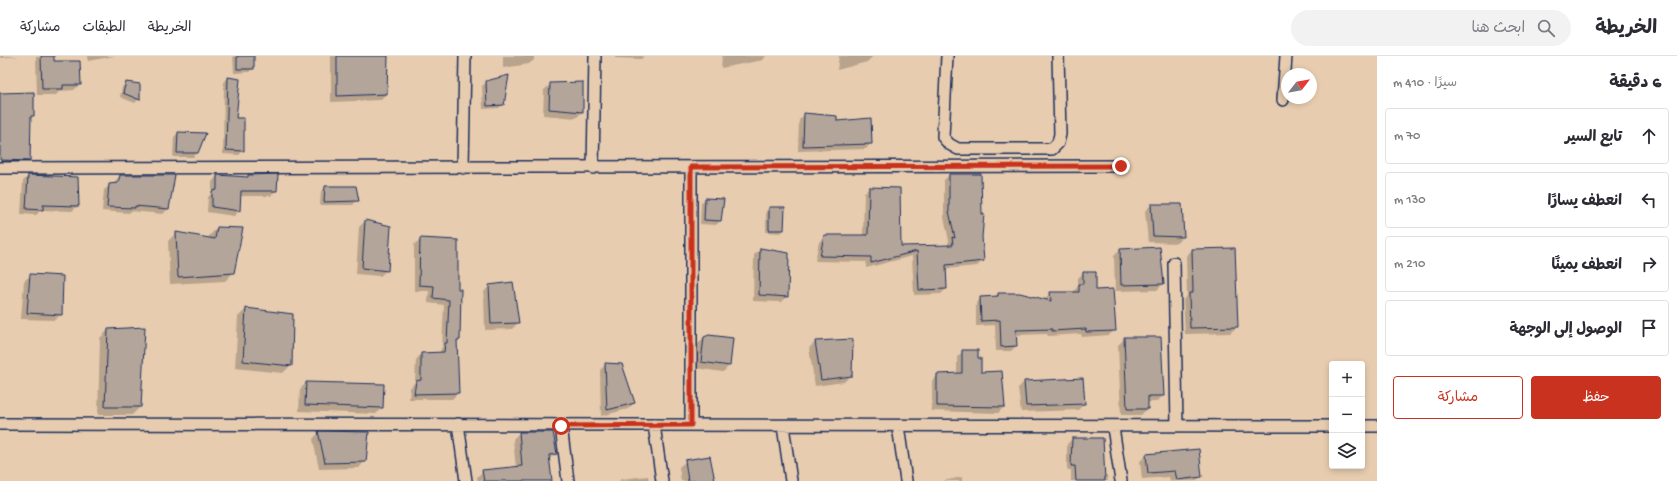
<!DOCTYPE html>
<html lang="ar">
<meta charset="utf-8">
<style>
:root{--surface:#fff;--page:#f2f2f3;--text:#2b2b33;--muted:#7c7c81;--line:#e1e1e2;--accent:#c8321e}
body{margin:0;font-family:"Gochi Hand","Playpen Sans Arabic",sans-serif;background:var(--page);color:var(--text);direction:rtl}
.controls{position:absolute;right:12px;bottom:12px;display:grid;overflow:hidden;border-radius:4px;box-shadow:0 2px 6px #0003}
.controls button{width:36px;height:36px;display:grid;place-items:center;padding:0;border:0;border-bottom:1px solid var(--line);background:var(--surface);color:var(--text);font:20px sans-serif}
.compass{position:absolute;left:1281px;top:12px;width:36px;height:36px;border-radius:50%;background:var(--surface);box-shadow:0 2px 6px #0003;rotate:59deg}
.stop{position:absolute;width:12px;height:12px;margin:-9px;border:3px solid #c8321e;border-radius:50%;background:#fff}
.stop.end{background:#c8321e;border-color:#fff;box-shadow:0 1px 4px #0008}
.list{margin:0;padding:0;list-style:none}
h2{display:flex;justify-content:space-between;align-items:center;height:52px;margin:0;padding:0 16px;font-size:17px}
h2 small{font-size:13px;font-weight:400;color:var(--muted)}
.list li{display:grid;grid-template-columns:26px 1fr auto;gap:12px;align-items:center;box-sizing:border-box;height:56px;margin:0 8px 8px;padding:0 8px;border:1px solid var(--line);border-radius:4px}
.list b{display:block;font-size:15px;white-space:nowrap}
.list em{font-size:13px;font-style:normal;color:var(--muted)}
.actions{display:flex;gap:8px;padding:12px 16px}
.actions a{flex:1;padding:9px 0;border:1px solid var(--accent);border-radius:4px;text-align:center;font-size:14px;color:var(--accent)}
.actions .main{background:var(--accent);color:#fff}
.icon{flex:none;width:22px;height:22px;fill:none;stroke:currentColor;stroke-width:2;stroke-linecap:round;stroke-linejoin:round}
.map{position:relative;flex:none;width:1377px;height:425px;overflow:hidden;direction:ltr}
header{display:flex;align-items:center;gap:24px;box-sizing:border-box;height:56px;padding:0 20px;background:var(--surface);border-bottom:1px solid var(--line)}
header strong{font-size:19px}
nav{display:flex;gap:22px;margin-inline-start:auto;font-size:14px}
.search{width:280px;height:36px;background:var(--page);display:flex;align-items:center;gap:10px;box-sizing:border-box;padding:0 14px;border-radius:22px;color:var(--muted);font-size:15px}
main{display:flex}
aside{flex:1;background:var(--surface)}
.map>svg:first-child{display:block}
.shadow{fill:#0003}
.building{fill:#b4a59b;stroke:#1b2f5e}
.lines{fill:none;stroke-linecap:round;stroke-linejoin:round}
.minor-casing{stroke:#1b2f5e;stroke-width:14}
.minor{stroke:#e7ccaf;stroke-width:11}
.route{stroke:#c8321e;stroke-width:5}
</style>
<header>
<strong>الخريطة</strong>
<div class="search"><svg class="icon" aria-label="search" viewBox="0 0 24 24"><circle cx="10" cy="10" r="6"/><path d="M15 15l6 6"/></svg>ابحث هنا</div>
<nav><a>الخريطة</a><a>الطبقات</a><a>مشاركة</a></nav>
</header>
<main>
<aside>
<h2>6 دقيقة<small>سيرًا · 410 m</small></h2>
<ul class="list">
<li><svg class="icon" aria-label="ahead" viewBox="0 0 24 24"><path d="M12 20V5M6 11l6-6 6 6"/></svg><div><b>تابع السير</b></div><em>70 m</em></li>
<li><svg class="icon" aria-label="left" viewBox="0 0 24 24"><path d="M17 20v-9H6M10 6l-5 5 5 5"/></svg><div><b>انعطف يسارًا</b></div><em>130 m</em></li>
<li><svg class="icon" aria-label="right" viewBox="0 0 24 24"><path d="M7 20v-9h11M14 6l5 5-5 5"/></svg><div><b>انعطف يمينًا</b></div><em>210 m</em></li>
<li><svg class="icon" aria-label="arrive" viewBox="0 0 24 24"><path d="M6 21V4h12l-3 4 3 4H6"/></svg><div><b>الوصول إلى الوجهة</b></div></li>
</ul>
<div class="actions"><a class="main">حفظ</a><a>مشاركة</a></div>
</aside>
<div class="map">
<svg width="1377" height="425" viewBox="0 0 1377 425">
<rect width="100%" height="100%" fill="#e7ccaf"/>
<filter id="ink" filterUnits="userSpaceOnUse"><feTurbulence type="fractalNoise" baseFrequency=".025" numOctaves="2"/><feDisplacementMap in="SourceGraphic" scale="8" xChannelSelector="R" yChannelSelector="G"/><feConvolveMatrix kernelMatrix="1 2 1 2 8 2 1 2 1" color-interpolation-filters="sRGB"/></filter>
<g filter="url(#ink)">
<path class="shadow" d="M 0,0 L 19,0 L 0,2 Z
M 53,0 L 53,6 L 80,28 L 74,34 L 60,35 L 56,39 L 37,39 L 36,1 Z
M 87,0 L 115,0 L 88,5 Z
M 233,0 L 253,0 L 253,12 L 249,16 L 234,17 Z
M 331,0 L 387,0 L 386,38 L 380,44 L 331,46 Z
M 503,0 L 534,0 L 534,4 L 529,8 L 503,12 Z
M 615,0 L 644,0 L 641,3 L 615,2 Z
M 722,0 L 766,0 L 763,4 L 721,12 Z
M 839,0 L 873,0 L 867,6 L 837,14 Z
M 228,22 L 235,63 L 243,95 L 239,99 L 223,98 L 224,26 Z
M 487,26 L 503,48 L 499,52 L 483,53 L 482,30 Z
M 126,27 L 139,43 L 135,47 L 120,41 L 122,31 Z
M 551,28 L 582,56 L 576,62 L 543,59 L 544,34 Z
M 0,38 L 33,59 L 30,62 L 29,105 L 23,111 L 0,110 Z
M 804,59 L 835,67 L 871,87 L 866,93 L 798,95 L 799,64 Z
M 178,77 L 197,97 L 193,101 L 173,101 L 174,81 Z
M 949,119 L 981,181 L 983,205 L 977,210 L 945,213 L 946,233 L 941,238 L 914,239 L 912,200 L 866,212 L 866,206 L 815,205 L 819,186 L 825,180 L 863,180 L 864,137 L 869,132 L 900,191 L 947,190 L 949,185 L 944,161 L 944,124 Z
M 28,120 L 77,122 L 78,150 L 72,155 L 41,154 L 36,159 L 21,158 L 23,125 Z
M 120,120 L 168,153 L 163,158 L 131,155 L 129,157 L 102,155 L 104,134 L 110,129 L 114,128 L 115,125 Z
M 217,120 L 246,122 L 248,120 L 276,134 L 271,140 L 240,140 L 239,155 L 234,160 L 207,156 L 208,141 L 212,137 L 212,126 Z
M 326,131 L 357,144 L 353,149 L 320,149 L 321,135 Z
M 705,143 L 720,165 L 716,169 L 700,168 L 701,147 Z
M 1151,149 L 1183,180 L 1177,187 L 1148,186 L 1145,155 Z
M 769,152 L 783,174 L 780,177 L 766,176 L 766,155 Z
M 365,165 L 387,214 L 380,220 L 356,218 L 359,171 Z
M 217,172 L 233,217 L 225,225 L 170,228 L 168,185 L 176,177 L 209,183 L 209,180 Z
M 420,183 L 457,185 L 457,234 L 460,234 L 459,284 L 456,287 L 458,337 L 452,343 L 409,343 L 410,332 L 415,326 L 416,304 L 421,298 L 439,298 L 442,291 L 444,249 L 428,247 L 429,235 L 414,235 L 414,189 Z
M 760,193 L 787,240 L 781,246 L 753,245 L 754,199 Z
M 1234,193 L 1237,271 L 1230,277 L 1185,278 L 1183,244 L 1187,240 L 1186,200 L 1192,194 Z
M 1120,194 L 1163,228 L 1157,234 L 1115,235 L 1114,200 Z
M 1083,217 L 1095,235 L 1115,274 L 1109,279 L 1082,281 L 1081,278 L 1048,280 L 1047,278 L 1015,279 L 1016,290 L 1011,295 L 996,295 L 995,269 L 976,270 L 976,247 L 981,242 L 995,241 L 998,238 L 1046,245 L 1045,242 L 1051,237 L 1074,237 L 1074,235 L 1078,230 L 1078,222 Z
M 31,219 L 61,258 L 55,264 L 21,263 L 24,225 Z
M 490,229 L 518,267 L 512,273 L 485,274 L 484,236 Z
M 246,253 L 291,309 L 283,317 L 235,312 L 238,261 Z
M 108,274 L 140,351 L 132,359 L 98,359 L 100,282 Z
M 704,281 L 729,310 L 723,316 L 695,312 L 698,288 Z
M 1125,282 L 1163,340 L 1156,346 L 1147,346 L 1147,353 L 1141,359 L 1121,359 L 1118,289 Z
M 815,286 L 851,319 L 844,326 L 815,330 L 809,292 Z
M 963,295 L 980,317 L 1001,316 L 1004,351 L 998,357 L 932,355 L 932,325 L 938,319 L 957,318 L 957,301 Z
M 606,308 L 634,347 L 628,353 L 601,360 L 600,314 Z
M 1024,326 L 1084,348 L 1078,354 L 1021,356 L 1018,332 Z
M 306,327 L 382,351 L 376,358 L 299,355 L 300,333 Z
M 319,376 L 365,405 L 359,412 L 319,413 L 313,383 Z
M 519,377 L 556,398 L 548,404 L 551,425 L 478,425 L 477,421 L 483,415 L 516,412 L 513,383 Z
M 1072,383 L 1104,419 L 1107,419 L 1108,425 L 1071,425 L 1071,414 L 1067,414 L 1067,388 Z
M 1147,399 L 1201,420 L 1196,425 L 1170,425 L 1169,421 L 1142,423 L 1140,405 Z
M 686,405 L 714,425 L 681,425 L 679,411 Z
M 648,420 L 649,425 L 619,425 L 621,423 Z
M 962,421 L 962,425 L 943,425 Z"/>
<path class="building" d="M 41,0 L 54,0 L 54,5 L 80,5 L 81,29 L 63,29 L 63,33 L 42,33 Z
M 237,0 L 254,0 L 254,13 L 237,13 Z
M 337,0 L 388,0 L 387,38 L 337,40 Z
M 509,19 L 504,49 L 487,50 L 486,25 Z
M 228,21 L 240,23 L 236,62 L 244,62 L 244,95 L 226,94 Z
M 126,26 L 140,28 L 140,44 L 123,37 Z
M 583,26 L 583,56 L 549,53 L 550,27 Z
M 34,36 L 34,60 L 31,60 L 30,105 L 0,104 L 0,37 Z
M 804,57 L 837,60 L 837,65 L 871,62 L 872,88 L 803,90 Z
M 178,76 L 206,77 L 198,97 L 177,97 Z
M 278,118 L 277,135 L 241,135 L 240,155 L 212,151 L 212,135 L 217,134 L 217,119 L 248,121 L 248,119 Z
M 949,118 L 981,118 L 982,158 L 984,158 L 982,181 L 984,205 L 946,209 L 947,233 L 919,234 L 917,195 L 871,207 L 871,201 L 820,200 L 824,179 L 868,179 L 869,131 L 900,132 L 901,190 L 953,189 L 952,181 L 955,182 L 949,155 Z
M 28,119 L 78,121 L 79,150 L 43,149 L 43,154 L 26,153 Z
M 120,119 L 175,119 L 169,153 L 135,150 L 135,152 L 107,151 L 109,128 L 118,127 Z
M 325,130 L 356,130 L 359,145 L 324,146 Z
M 705,142 L 724,143 L 721,165 L 704,164 Z
M 1151,148 L 1182,148 L 1184,181 L 1153,180 Z
M 769,151 L 785,151 L 784,174 L 769,174 Z
M 365,164 L 391,170 L 388,215 L 362,212 Z
M 217,171 L 243,172 L 234,217 L 178,221 L 176,176 L 215,183 Z
M 420,182 L 458,184 L 458,233 L 461,233 L 460,284 L 457,284 L 459,337 L 414,338 L 416,325 L 421,324 L 421,297 L 444,296 L 445,287 L 447,287 L 449,244 L 433,242 L 434,230 L 419,229 Z
M 1160,191 L 1164,228 L 1121,229 L 1120,193 Z
M 760,192 L 789,197 L 788,241 L 759,239 Z
M 1235,192 L 1238,271 L 1190,272 L 1189,237 L 1193,237 L 1192,193 Z
M 1083,216 L 1096,216 L 1096,234 L 1113,233 L 1116,275 L 1086,276 L 1086,273 L 1052,275 L 1052,273 L 1016,274 L 1017,290 L 1001,291 L 1000,264 L 981,265 L 980,241 L 998,240 L 998,237 L 1020,237 L 1051,245 L 1050,236 L 1079,236 L 1079,228 L 1083,228 Z
M 30,218 L 63,220 L 62,259 L 27,257 Z
M 513,226 L 519,267 L 491,268 L 489,229 Z
M 246,252 L 293,258 L 292,310 L 243,305 Z
M 145,271 L 141,351 L 105,351 L 108,273 Z
M 709,279 L 733,282 L 730,310 L 701,306 L 704,281 Z
M 1124,281 L 1161,281 L 1164,340 L 1148,340 L 1148,353 L 1127,353 Z
M 853,283 L 852,320 L 821,324 L 815,285 Z
M 962,294 L 978,294 L 978,302 L 981,302 L 981,316 L 1002,315 L 1005,351 L 937,350 L 937,318 L 962,317 Z
M 605,307 L 622,308 L 635,347 L 607,354 Z
M 1083,322 L 1085,348 L 1026,350 L 1024,325 Z
M 306,326 L 384,328 L 383,352 L 305,349 Z
M 318,375 L 369,376 L 366,406 L 325,407 Z
M 519,376 L 553,376 L 557,398 L 549,399 L 552,425 L 484,425 L 482,414 L 522,410 Z
M 1072,382 L 1103,382 L 1105,425 L 1076,425 L 1075,410 L 1071,410 Z
M 1199,393 L 1202,421 L 1177,424 L 1175,415 L 1148,417 L 1146,398 Z
M 710,400 L 715,425 L 688,425 L 685,404 Z"/>
<g class="lines">
<defs>
<path id="minor" d="M 947,0 L 943,81 L 949,88 L 958,93 L 1052,93 L 1058,87 L 1060,78 L 1058,0
M 1283,44 L 1286,0
M 691,111 L 691,369
M 0,112 L 1121,110
M 463,112 L 465,0
M 593,112 L 595,0
M 1174,207 L 1177,370
M 0,368 L 1332,370
M 458,368 L 466,425
M 654,369 L 662,425
M 561,370 L 568,425
M 783,370 L 791,425
M 898,370 L 906,425
M 1362,370 L 1377,370
M 1113,371 L 1121,425"/>
</defs>
<use href="#minor" class="minor-casing"/>
<use href="#minor" class="minor"/>
</g>
</g>
<g class="lines" filter="url(#ink)">
<path class="route" d="M 561,370 L 691,369 L 691,111 L 1121,110"/>
</g>
</svg>
<div class="controls">
<button>+</button>
<button>−</button>
<button><svg class="icon" aria-label="layers" viewBox="0 0 24 24"><path d="M12 4l9 5-9 5-9-5zM3 14l9 5 9-5"/></svg></button>
</div>
<svg class="compass" viewBox="-18 -18 36 36"><path d="M0-13l5 13h-10z" fill="#e53935"/><path d="M0 13l5-13h-10z" fill="#7c7c81"/></svg>
<div class="stop" style="left:561px;top:370px"></div>
<div class="stop end" style="left:1121px;top:110px"></div>
</div>
</main>
